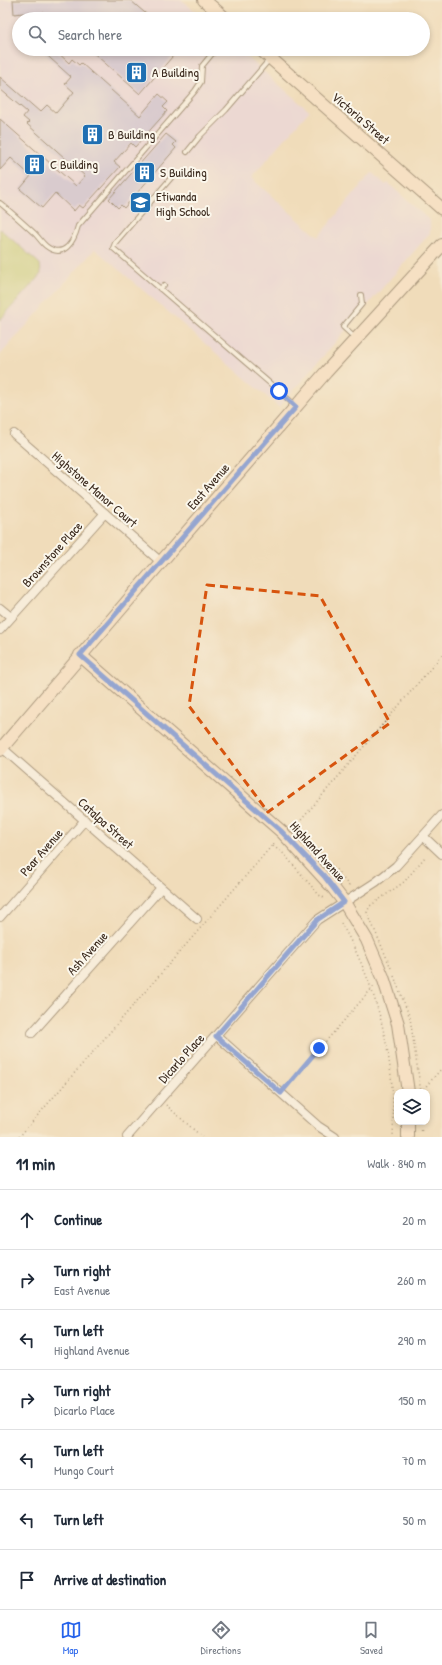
<!DOCTYPE html>
<meta charset="utf-8">
<style>
:root{--surface:#fff;--page:#f6f6f7;--text:#1f2937;--muted:#747a83;--line:#e0e1e3;--accent:#2563eb}
body{margin:0;font-family:"Patrick Hand",sans-serif;background:var(--page);color:var(--text)}
.controls{position:absolute;right:12px;bottom:12px;display:grid;overflow:hidden;border-radius:8px;box-shadow:0 2px 6px #0003}
.controls button{width:36px;height:36px;display:grid;place-items:center;padding:0;border:0;border-bottom:1px solid var(--line);background:var(--surface);color:var(--text);font:20px sans-serif}
.stop{position:absolute;width:12px;height:12px;margin:-9px;border:3px solid #2563eb;border-radius:50%;background:#fff}
.stop.end{background:#2563eb;border-color:#fff;box-shadow:0 1px 4px #0008}
.list{margin:0;padding:0;list-style:none}
h2{display:flex;justify-content:space-between;align-items:center;height:52px;margin:0;padding:0 16px;font-size:17px}
h2 small{font-size:13px;font-weight:400;color:var(--muted)}
.list li{display:grid;grid-template-columns:26px 1fr auto;gap:12px;align-items:center;box-sizing:border-box;height:60px;padding:0 16px;border-top:1px solid var(--line)}
.list b{display:block;font-size:15px;white-space:nowrap}
.list p{margin:0;font-size:13px;white-space:nowrap;color:var(--muted)}
.list em{font-size:13px;font-style:normal;color:var(--muted)}
.icon{flex:none;width:22px;height:22px;fill:none;stroke:currentColor;stroke-width:2;stroke-linecap:round;stroke-linejoin:round}
.map{position:relative;flex:none;width:442px;height:1137px;overflow:hidden}
.search{position:absolute;background:var(--surface);box-shadow:0 2px 6px #0003;left:12px;right:12px;top:12px;height:44px;display:flex;align-items:center;gap:10px;box-sizing:border-box;padding:0 14px;border-radius:22px;color:var(--muted);font-size:15px}
.sheet{height:472px;background:var(--surface)}
nav{display:flex;justify-content:space-around;align-items:center;box-sizing:border-box;height:56px;border-top:1px solid var(--line);background:var(--surface);font-size:11px;color:var(--muted)}
nav a{display:grid;justify-items:center;gap:2px}
nav .on{color:var(--accent)}
.map>svg:first-child{display:block}
.built{fill:#e6d3f0}
.green{fill:#bcce71;stroke:#7c7c48}
.building{fill:#bcb5e7}
.lines{fill:none;stroke-linecap:round;stroke-linejoin:round}
.lane-casing{stroke:#564535;stroke-width:6}
.street-casing{stroke:#564535;stroke-width:10}
.secondary-casing{stroke:#564535;stroke-width:14}
.path{stroke:#564535;stroke-width:1.5;stroke-dasharray:1 3;stroke-linecap:butt}
.lane{stroke:#fff;stroke-width:4}
.street{stroke:#fff;stroke-width:8}
.secondary{stroke:#fce5cf;stroke-width:12}
.route{stroke:#2563eb;stroke-width:5}
.marked{fill:none;stroke:#d7540e;stroke-width:3;stroke-dasharray:8 5;stroke-linejoin:round}
.labels{text-anchor:middle;dominant-baseline:central;stroke-width:4;stroke-linejoin:round;paint-order:stroke}
.poi-label{font-size:13px;fill:#3b2a1e;stroke:#fbf7ec;text-anchor:start}
.street-label{font-size:13px;fill:#3b2a1e;stroke:#fbf7ec}
</style>
<div class="map">
<svg width="442" height="1137" viewBox="0 0 442 1137">
<rect width="100%" height="100%" fill="#fbf7ec"/>
<filter id="ink" filterUnits="userSpaceOnUse"><feTurbulence type="fractalNoise" baseFrequency=".025" numOctaves="2"/><feDisplacementMap in="SourceGraphic" scale="8" xChannelSelector="R" yChannelSelector="G"/><feConvolveMatrix kernelMatrix="1 2 1 2 8 2 1 2 1" color-interpolation-filters="sRGB"/></filter>
<filter id="wash" filterUnits="userSpaceOnUse"><feTurbulence type="fractalNoise" baseFrequency=".012" numOctaves="4" result="noise"/><feDisplacementMap in="SourceGraphic" scale="16" xChannelSelector="R" yChannelSelector="G"/><feGaussianBlur stdDeviation="0.9" result="paint"/><feColorMatrix in="noise" values="0 0 0 0 0 0 0 0 0 0 0 0 0 0 0 0 0 1.4 0 .05"/><feComposite in="paint" operator="in"/></filter>
<g filter="url(#wash)">
<rect width="100%" height="100%" fill="#f0dcba"/>
<path class="built" d="M 0,0 L 182,0 L 204,19 L 19,19 L 19,49 L 238,49 L 309,111 L 251,178 L 318,237 L 372,173 L 386,185 L 388,183 L 430,221 L 430,233 L 279,407 L 95,249 L 0,355 Z"/>
<path class="green" d="M 0,229 L 40,264 L 41,274 L 0,320 Z"/>
<g id="blocks">
<path class="building" d="M 13,0 L 130,0 L 152,19 L 53,19 L 43,12 L 40,16 L 36,13 L 33,16 L 30,13 L 27,16 L 23,13 L 14,14 Z
M 40,49 L 54,49 L 69,63 L 72,59 L 79,65 L 81,63 L 140,116 L 159,94 L 168,102 L 163,107 L 167,111 L 135,147 L 131,143 L 114,162 L 120,167 L 83,208 L 79,205 L 74,211 L 55,193 L 42,208 L 20,189 L 31,176 L 11,158 L 0,170 L 0,119 L 76,186 L 85,176 L 27,124 L 29,122 L 23,117 L 27,112 L 0,89 L 0,77 L 40,112 L 47,105 L 56,113 L 74,92 L 65,84 L 71,77 Z
M 89,49 L 179,49 L 140,94 Z
M 166,134 L 176,142 L 173,145 L 176,148 L 124,208 L 121,205 L 118,208 L 109,199 Z"/>
</g>
</g>
<g filter="url(#ink)">
<use href="#blocks" fill-opacity="0" stroke="#564535" stroke-width="1"/>
<g class="lines">
<defs>
<path id="lane" d="M 187,152 L 200,136 L 226,110 L 269,60
M 171,178 L 115,243 L 113,248 L 295,405
M 0,203 C 11,212 22,222 33,232 C 38,236 41,242 46,246 C 64,260 74,241 78,226 L 195,91 L 201,82 L 202,66 L 216,49
M 160,289 L 164,285
M 355,338 L 343,327 L 362,304 L 361,295"/>
<path id="street" d="M 14,434 L 161,562
M 0,608 L 11,617
M 0,630 L 105,513
M 0,746 L 197,919
M 423,836 L 442,854
M 0,917 L 85,820
M 32,1033 L 161,888
M 217,1036 L 318,1126 L 335,1137
M 127,1137 L 317,920 L 376,882 L 396,866 L 442,815"/>
<path id="secondary" d="M 204,0 L 226,19
M 260,49 L 442,209
M 80,655 L 282,832 L 334,889 L 344,902 L 367,940 L 383,977 L 398,1024 L 408,1092
M 0,750 L 161,562 L 326,372 L 442,245
M 408,1137 L 408,1122"/>
</defs>
<use href="#lane" class="lane-casing"/>
<use href="#street" class="street-casing"/>
<use href="#secondary" class="secondary-casing"/>
<path class="path" d="M 273,846 L 284,854 L 319,895 L 326,899
M 349,886 L 339,873 L 296,826 L 442,655
M 341,923 C 379,990 396,1060 393,1137
M 391,968 L 367,912 L 370,906 L 404,882 L 425,857
M 394,976 L 410,1018 L 421,1092
M 286,1087 L 374,986
M 421,1092 L 442,1068
M 166,1105 L 202,1137
M 421,1122 L 422,1137
M 19,1137 L 276,841"/>
<use href="#lane" class="lane"/>
<use href="#street" class="street"/>
<use href="#secondary" class="secondary"/>
</g>
</g>
<g class="lines" filter="url(#ink)">
<path class="route" d="M 279,391 L 296,407 L 80,655 L 282,832 L 324,876 L 344,902 L 317,920 L 216,1036 L 281,1093 L 319,1048"/>
</g>
<path d="M0 0H442V1137H0ZM 207,585 L 320,596 L 390,723 L 268,812 L 189,706 Z" fill="#f0dcba" fill-opacity=".55" fill-rule="evenodd"/>
<path class="marked" d="M 207,585 L 320,596 L 390,723 L 268,812 L 189,706 Z"/>
<defs>
<symbol id="building-square" viewBox="-11 -11 22 22"><rect x="-9" y="-9" width="18" height="18" rx="4" fill="#1f6fb2" stroke="#fbf7ec"/><path d="M-4-6H4V6H1V3H-1V6H-4ZM-2.5-4.3h1.7v1.8h-1.7ZM.8-4.3h1.7v1.8H.8ZM-2.5-1h1.7V.8h-1.7ZM.8-1h1.7V.8H.8Z" fill="#fff"/></symbol>
<symbol id="school-square" viewBox="-11 -11 22 22"><rect x="-9" y="-9" width="18" height="18" rx="4" fill="#1f6fb2" stroke="#fbf7ec"/><path d="M0-5L7-2L0 1L-7-2ZM-4 1L0 2.5L4 1V4Q0 6-4 4Z" fill="#fff"/></symbol>
</defs>
<g fill-rule="evenodd">
<use href="#building-square" x="124" y="60" width="25" height="25"/>
<use href="#building-square" x="80" y="122" width="25" height="25"/>
<use href="#building-square" x="22" y="152" width="25" height="25"/>
<use href="#building-square" x="132" y="160" width="25" height="25"/>
<use href="#school-square" x="128" y="190" width="25" height="25"/>
</g>
<g class="labels">
<g class="poi-label">
<text x="152" y="72">A Building</text>
<text x="108" y="134">B Building</text>
<text x="50" y="164">C Building</text>
<text x="160" y="172">S Building</text>
<text x="156" y="196">Etiwanda<tspan x="156" dy="15">High School</tspan></text>
</g>
<g class="street-label">
<text transform="translate(361 118) rotate(41)">Victoria Street</text>
<text transform="translate(208 486) rotate(-49)">East Avenue</text>
<text transform="translate(95 489) rotate(41)">Highstone Manor Court</text>
<text transform="translate(52 554) rotate(-48)">Brownstone Place</text>
<text transform="translate(106 823) rotate(42)">Catalpa Street</text>
<text transform="translate(318 851) rotate(48)">Highland Avenue</text>
<text transform="translate(41 852) rotate(-49)">Pear Avenue</text>
<text transform="translate(87 953) rotate(-48)">Ash Avenue</text>
<text transform="translate(181 1058) rotate(-48)">Dicarlo Place</text>
</g>
</g>
</svg>
<div class="controls">
<button><svg class="icon" aria-label="layers" viewBox="0 0 24 24"><path d="M12 4l9 5-9 5-9-5zM3 14l9 5 9-5"/></svg></button>
</div>
<div class="stop" style="left:279px;top:391px"></div>
<div class="stop end" style="left:319px;top:1048px"></div>
<div class="search"><svg class="icon" aria-label="search" viewBox="0 0 24 24"><circle cx="10" cy="10" r="6"/><path d="M15 15l6 6"/></svg>Search here</div>
</div>
<section class="sheet">
<h2>11 min<small>Walk · 840 m</small></h2>
<ul class="list">
<li><svg class="icon" aria-label="ahead" viewBox="0 0 24 24"><path d="M12 20V5M6 11l6-6 6 6"/></svg><div><b>Continue</b></div><em>20 m</em></li>
<li><svg class="icon" aria-label="right" viewBox="0 0 24 24"><path d="M7 20v-9h11M14 6l5 5-5 5"/></svg><div><b>Turn right</b><p>East Avenue</p></div><em>260 m</em></li>
<li><svg class="icon" aria-label="left" viewBox="0 0 24 24"><path d="M17 20v-9H6M10 6l-5 5 5 5"/></svg><div><b>Turn left</b><p>Highland Avenue</p></div><em>290 m</em></li>
<li><svg class="icon" aria-label="right" viewBox="0 0 24 24"><path d="M7 20v-9h11M14 6l5 5-5 5"/></svg><div><b>Turn right</b><p>Dicarlo Place</p></div><em>150 m</em></li>
<li><svg class="icon" aria-label="left" viewBox="0 0 24 24"><path d="M17 20v-9H6M10 6l-5 5 5 5"/></svg><div><b>Turn left</b><p>Mungo Court</p></div><em>70 m</em></li>
<li><svg class="icon" aria-label="left" viewBox="0 0 24 24"><path d="M17 20v-9H6M10 6l-5 5 5 5"/></svg><div><b>Turn left</b></div><em>50 m</em></li>
<li><svg class="icon" aria-label="arrive" viewBox="0 0 24 24"><path d="M6 21V4h12l-3 4 3 4H6"/></svg><div><b>Arrive at destination</b></div></li>
</ul>
</section>
<nav>
<a class="on"><svg class="icon" aria-label="map" viewBox="0 0 24 24"><path d="M3 6l6-2 6 2 6-2v14l-6 2-6-2-6 2zM9 4v14M15 6v14"/></svg>Map</a>
<a><svg class="icon" aria-label="directions" viewBox="0 0 24 24"><path d="M12 3l9 9-9 9-9-9zM9 14v-3h6M13 9l2 2-2 2"/></svg>Directions</a>
<a><svg class="icon" aria-label="saved" viewBox="0 0 24 24"><path d="M7 4h10v16l-5-4-5 4z"/></svg>Saved</a>
</nav>
